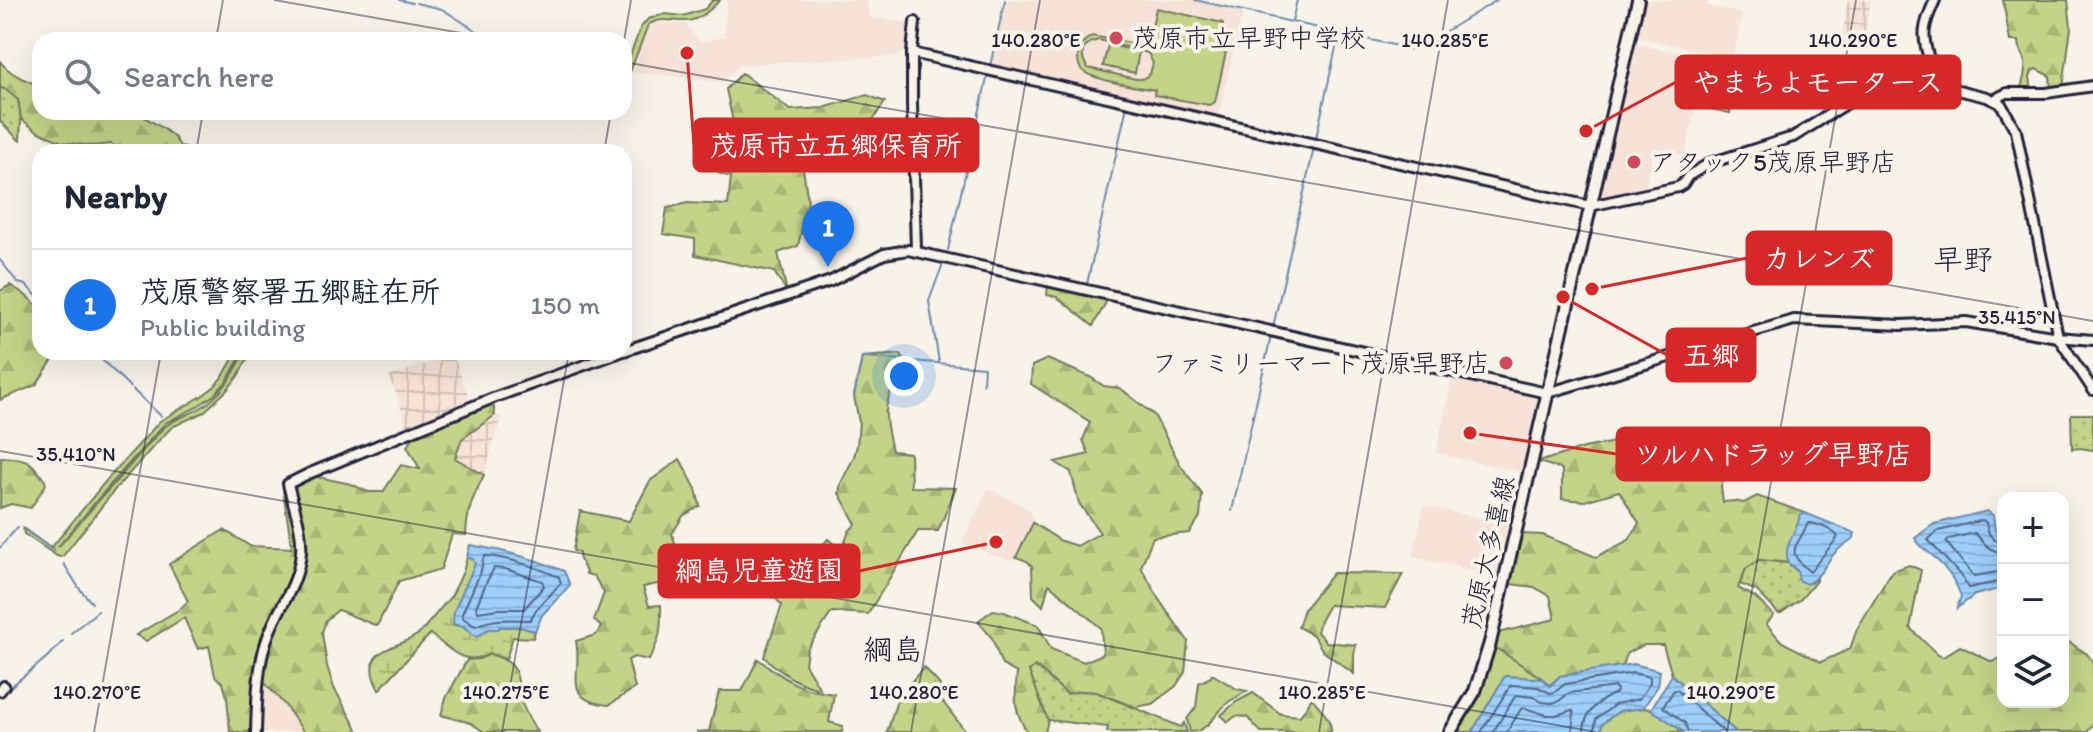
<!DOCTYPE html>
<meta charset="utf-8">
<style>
:root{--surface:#fff;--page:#f6f6f7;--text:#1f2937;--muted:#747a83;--line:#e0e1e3;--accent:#1a73e8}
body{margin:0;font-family:Itim,"Klee One",sans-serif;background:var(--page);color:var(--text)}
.controls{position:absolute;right:24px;bottom:24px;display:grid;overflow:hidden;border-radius:16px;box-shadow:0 8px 32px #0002}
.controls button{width:72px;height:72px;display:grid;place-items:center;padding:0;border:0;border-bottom:2px solid var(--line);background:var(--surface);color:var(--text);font:40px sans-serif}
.you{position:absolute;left:904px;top:376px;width:28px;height:28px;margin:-20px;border:6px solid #fff;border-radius:50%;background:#1a73e8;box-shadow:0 0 0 12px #1a73e833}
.badge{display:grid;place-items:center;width:52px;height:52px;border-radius:50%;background:var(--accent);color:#fff;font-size:26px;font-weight:700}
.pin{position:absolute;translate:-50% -66px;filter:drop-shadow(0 2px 4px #0008)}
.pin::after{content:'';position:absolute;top:42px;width:28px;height:24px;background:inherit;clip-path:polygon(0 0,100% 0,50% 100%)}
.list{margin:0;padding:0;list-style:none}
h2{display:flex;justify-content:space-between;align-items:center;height:104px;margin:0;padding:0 32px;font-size:34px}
h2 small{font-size:26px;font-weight:400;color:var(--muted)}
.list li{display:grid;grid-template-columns:52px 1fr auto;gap:24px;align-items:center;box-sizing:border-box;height:112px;padding:0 32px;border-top:2px solid var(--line)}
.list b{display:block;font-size:30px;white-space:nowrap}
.list p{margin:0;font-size:26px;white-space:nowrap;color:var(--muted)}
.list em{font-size:26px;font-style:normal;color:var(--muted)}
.icon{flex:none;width:44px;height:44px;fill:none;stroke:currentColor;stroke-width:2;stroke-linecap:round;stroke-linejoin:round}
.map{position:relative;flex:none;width:2093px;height:732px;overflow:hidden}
.search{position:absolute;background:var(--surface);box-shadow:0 8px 32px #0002;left:32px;top:32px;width:600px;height:88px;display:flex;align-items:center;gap:20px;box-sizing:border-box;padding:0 28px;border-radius:24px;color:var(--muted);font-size:30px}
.panel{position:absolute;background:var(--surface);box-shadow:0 8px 32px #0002;left:32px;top:144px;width:600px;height:216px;border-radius:24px}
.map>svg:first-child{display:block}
.built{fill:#f6e2d6}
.industrial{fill:url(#industrial-grid)}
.green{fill:#c3d387;stroke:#727a61;stroke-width:2;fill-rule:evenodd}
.forest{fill:url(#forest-firs);stroke:#727a61;stroke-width:2}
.wetland{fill:url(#wetland-marsh);stroke:#727a61;stroke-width:2}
.garden{fill:url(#garden-dots);stroke:#727a61;stroke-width:2}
.water{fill:url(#water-rules);stroke:#6c8aae;stroke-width:2}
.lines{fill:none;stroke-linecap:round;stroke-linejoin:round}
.shore{stroke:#536787;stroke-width:2}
.stream{stroke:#6c8aae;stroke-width:2}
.minor-casing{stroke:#22223b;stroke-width:14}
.major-casing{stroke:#22223b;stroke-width:16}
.minor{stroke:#f7f3e8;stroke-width:8}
.major{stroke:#f7f3e8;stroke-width:10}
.ticks{fill:none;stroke:#22223b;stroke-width:2;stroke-opacity:0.45}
.poi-dot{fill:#d1495b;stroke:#f7f3e8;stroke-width:3}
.labels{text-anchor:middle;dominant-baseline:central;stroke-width:8;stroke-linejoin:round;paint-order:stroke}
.poi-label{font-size:26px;fill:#22223b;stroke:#f7f3e8;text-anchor:start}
.street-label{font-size:26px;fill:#22223b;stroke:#f7f3e8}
.quarter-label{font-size:30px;fill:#22223b;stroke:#f7f3e8}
.ticks-label{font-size:20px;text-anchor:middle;fill:#22223b;stroke:#f7f3e8;stroke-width:8;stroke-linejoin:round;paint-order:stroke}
.leader{fill:none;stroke:#d62828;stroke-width:3}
.callout-dot{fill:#d62828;stroke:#f7f3e8;stroke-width:3}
.callout{fill:#d62828;stroke:#d62828;stroke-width:3}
.callout-label{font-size:28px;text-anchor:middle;font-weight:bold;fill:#fff}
</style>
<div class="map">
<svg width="2093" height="732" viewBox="0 0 2093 732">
<defs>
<pattern id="industrial-grid" width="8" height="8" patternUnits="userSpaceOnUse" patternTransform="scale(2)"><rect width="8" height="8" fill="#f6e2d6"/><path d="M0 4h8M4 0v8" fill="none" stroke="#d3c2b9"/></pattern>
<pattern id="forest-firs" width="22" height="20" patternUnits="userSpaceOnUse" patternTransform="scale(2)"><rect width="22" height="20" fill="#c3d387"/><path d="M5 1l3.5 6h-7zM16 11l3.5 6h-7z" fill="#a7b575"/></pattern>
<pattern id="wetland-marsh" width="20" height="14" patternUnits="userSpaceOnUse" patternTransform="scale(2)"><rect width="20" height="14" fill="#c3d387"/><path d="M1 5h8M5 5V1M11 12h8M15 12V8" fill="none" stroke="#a7b575"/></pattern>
<pattern id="garden-dots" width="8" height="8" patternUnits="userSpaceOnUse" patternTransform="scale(2)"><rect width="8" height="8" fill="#c3d387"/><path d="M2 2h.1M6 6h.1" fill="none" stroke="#a7b575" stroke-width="1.8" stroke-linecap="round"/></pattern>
<pattern id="water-rules" width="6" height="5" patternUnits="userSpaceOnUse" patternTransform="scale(2)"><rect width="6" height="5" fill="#9dcffa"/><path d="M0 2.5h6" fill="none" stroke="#87b1d7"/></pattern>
</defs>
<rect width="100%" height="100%" fill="#f7f3e8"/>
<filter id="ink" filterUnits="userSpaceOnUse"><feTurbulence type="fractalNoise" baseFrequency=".0125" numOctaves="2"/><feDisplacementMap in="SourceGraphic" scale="16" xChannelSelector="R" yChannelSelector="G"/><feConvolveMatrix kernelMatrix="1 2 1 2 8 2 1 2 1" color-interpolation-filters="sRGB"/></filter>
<g filter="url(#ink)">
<path class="built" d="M 727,0 L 867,0 L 869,17 L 909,23 L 908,47 L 899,56 L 741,64 L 722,82 L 633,72 L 648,30 L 654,23 L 686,24 L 699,42 L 724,37 Z
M 1005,0 L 1195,0 L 1243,11 L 1218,116 L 991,66 Z
M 1645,0 L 1708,0 L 1708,6 L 1742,14 L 1733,59 L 1635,36 Z
M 1632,43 L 1702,58 L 1705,62 L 1685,155 L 1654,148 L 1645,191 L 1596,201 Z
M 1453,375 L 1541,395 L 1525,473 L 1436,453 Z
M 988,489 L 1016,502 L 1031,512 L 1033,523 L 1013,560 L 1002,558 L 964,543 L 963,539 Z
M 1424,506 L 1514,526 L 1502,577 L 1413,557 Z
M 264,681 L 284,704 L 304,732 L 259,732 Z"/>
<path class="industrial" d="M 1848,0 L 1871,0 L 1863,41 L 1842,36 Z
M 453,355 L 470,400 L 407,429 L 397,395 L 388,377 Z
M 495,415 L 501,417 L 484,475 L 455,459 L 462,439 Z"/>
<path class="green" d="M 713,0 L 720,0 C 711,9 700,20 687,21 C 673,22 661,16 648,25 L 630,72 L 624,81 L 624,71 L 641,27 L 648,19 L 665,14 L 683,16 L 705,9 Z
M 1156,8 L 1223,23 L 1217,50 L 1226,52 L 1215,102 L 1209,105 L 1154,95 L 1155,90 C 1140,87 1089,80 1081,69 C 1078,65 1078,60 1078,56 C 1079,45 1083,41 1092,36 L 1148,46 ZM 1099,40 L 1148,53 L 1153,63 L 1150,74 L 1142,79 L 1136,79 L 1088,68 C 1078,54 1082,43 1099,40 Z
M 1108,45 L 1139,51 L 1135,73 L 1103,66 Z
M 1716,59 L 1739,66 L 1730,113 L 1701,107 L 1711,60 Z
M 237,352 L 243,352 L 227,381 L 214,395 L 195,408 L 165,423 L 109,486 L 58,547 L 163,428 C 175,418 190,415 202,407 C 224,393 234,373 245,352 L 251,352 L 238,376 L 227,390 L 204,412 L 172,427 L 161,438 L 117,487 L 63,556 L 60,557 L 57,556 L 24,534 L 23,528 L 54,551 L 49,545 L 52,547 L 105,482 L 160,421 L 202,396 L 214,387 L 225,373 Z
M 1495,647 L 1543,679 L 1505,676 L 1472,732 L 1457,732 L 1481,692 Z
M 1212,674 L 1237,689 L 1247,691 C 1242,695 1236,697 1230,701 C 1217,710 1209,732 1190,732 L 1187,719 L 1196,707 L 1199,683 L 1211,677 Z"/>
<path class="forest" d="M 2003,0 L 2068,0 L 2071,27 L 2063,88 L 2051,89 L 2050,76 L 2036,69 L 2032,71 L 2030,77 L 2032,90 L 2020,90 C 2023,82 2026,71 2025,62 C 2023,53 2019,51 2019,41 L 2010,41 Z
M 0,61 C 9,74 25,80 40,86 L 40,112 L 136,112 L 164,129 L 174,137 L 180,146 L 198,152 L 124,152 L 111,144 L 92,146 L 62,142 L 37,131 L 21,119 L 18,100 L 5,89 L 0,88 Z
M 742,73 L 790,110 L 823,108 L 867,95 L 885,102 L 862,136 L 802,161 L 808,202 L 798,246 L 778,253 L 787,292 L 774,272 L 695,255 L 695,239 L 663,234 L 667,208 L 687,203 L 728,205 L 731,177 L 718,173 L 733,122 L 726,89 Z
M 1048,284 L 1109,297 L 1093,326 L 1057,297 L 1047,295 Z
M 10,285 L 23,293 L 40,308 L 40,352 L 58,352 L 36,385 L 0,400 L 0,291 Z
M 901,354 L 913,386 L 894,384 C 881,412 886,422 892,451 L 910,453 L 911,487 L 956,488 L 938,531 L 918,531 L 868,614 L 832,612 L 807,649 L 805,664 L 820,689 C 797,684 782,673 764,657 L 782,605 L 774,597 L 775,574 L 803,581 L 833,571 L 830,554 L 813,555 L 828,539 L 841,550 L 849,531 L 856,524 L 839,493 L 841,483 L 854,457 L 857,445 L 859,422 L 854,396 L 862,357 Z
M 1047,359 L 1090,377 L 1104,386 L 1120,388 L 1154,415 L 1181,466 L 1202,494 L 1200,517 L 1189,533 L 1153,537 L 1141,567 L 1160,601 L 1188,641 L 1185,672 L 1176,686 L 1152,704 L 1135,707 L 1096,692 L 1079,691 L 1067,695 L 1047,676 L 1030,671 L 1048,720 L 1045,732 L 1027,732 C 1013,709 1015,699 1017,673 L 1002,665 L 992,638 L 978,621 L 993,610 L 1004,612 L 1038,625 L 1051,649 L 1084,662 L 1103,654 L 1101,628 L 1049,584 L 1043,606 L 1033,596 L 1032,566 L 1027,561 L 1016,557 L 1033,523 L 1061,541 L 1077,546 L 1100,533 L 1079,503 L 1071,472 L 1055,462 L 1089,454 L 1083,440 L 1090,422 L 1031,384 L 1032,366 Z
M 493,402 L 495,415 L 462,439 L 455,458 L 484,475 C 473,497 467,510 466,535 L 452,534 L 441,569 L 399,581 L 377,626 L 338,610 L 326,620 L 322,633 L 327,666 L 334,688 L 357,729 L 355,732 L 304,732 L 284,704 L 264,682 L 253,732 L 230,732 L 227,697 L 223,683 L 215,676 L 209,646 L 198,649 L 184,618 L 146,641 L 136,635 L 180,609 L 188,601 L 169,564 L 224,530 L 250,546 L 292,548 L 283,491 L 313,476 L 351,484 L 368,492 L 383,492 L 401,465 L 420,469 L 407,446 L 417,433 Z
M 1619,441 L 1624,448 L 1619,463 L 1639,477 L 1673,462 L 1695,463 L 1712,453 L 1723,451 L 1732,455 L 1721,486 L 1723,502 L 1734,501 L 1744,503 L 1757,496 L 1805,513 L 1800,516 C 1796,533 1784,546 1788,563 L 1759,560 L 1746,569 L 1738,588 L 1755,597 L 1774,615 L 1766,624 L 1782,642 L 1821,662 L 1850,649 L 1857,629 L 1892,571 L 1909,565 L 1921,570 L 1910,628 L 1938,655 L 1943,657 L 1960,646 L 1992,662 L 2003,657 L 2003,702 L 2063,702 L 2063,638 L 2087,654 L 2093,662 L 2093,725 L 2087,732 L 1736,732 L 1672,675 L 1663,645 L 1644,645 L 1627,653 L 1623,666 L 1560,676 L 1549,686 L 1543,679 L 1495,647 L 1498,633 L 1555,619 L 1550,596 L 1534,587 L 1510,584 L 1522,534 L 1543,535 L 1596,557 L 1629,540 L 1639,523 L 1619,491 L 1585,501 L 1562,499 L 1562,469 L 1538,462 L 1584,448 Z
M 1,457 C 30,459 28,458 45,481 L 46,484 L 31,508 L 11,504 L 0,508 Z
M 680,459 L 696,489 L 700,506 L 683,516 L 672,534 L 678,551 L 708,554 L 707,574 L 643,587 L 649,606 L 661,605 C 661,631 661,637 649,660 L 634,657 L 628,660 L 635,688 L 609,705 C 560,700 583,674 576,641 L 596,635 L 601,627 L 594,620 L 604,593 L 594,576 L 586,574 C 585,565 578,562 579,552 L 573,551 L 580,511 L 629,521 L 650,481 Z
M 1333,573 L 1403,574 L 1385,608 L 1329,605 L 1320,621 L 1317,632 L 1326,642 L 1356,645 L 1354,655 L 1354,674 L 1323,651 L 1313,635 L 1298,627 L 1304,609 Z
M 490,654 C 523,664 515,675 522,703 C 525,713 532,723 537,732 L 484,732 L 471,723 L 441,715 L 446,698 L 467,660 L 479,659 Z
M 758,659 C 787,680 798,690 834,694 L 829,722 L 843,726 L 842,732 L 696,732 L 709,731 L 719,691 L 742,691 Z
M 924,667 L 940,685 L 939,697 L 966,732 L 887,732 L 898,697 Z
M 1253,693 L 1281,714 L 1300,716 L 1312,698 C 1320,708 1332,720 1331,732 L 1261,732 L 1247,717 L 1236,716 L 1228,722 L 1221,715 L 1236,702 Z
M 1643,708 L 1651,709 L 1684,732 L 1601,732 L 1602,724 L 1619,711 Z"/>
<path class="wetland" d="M 467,557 L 473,559 L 475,564 L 463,594 L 453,624 L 464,627 L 477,636 L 488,629 L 498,629 L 500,627 L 520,627 L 535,631 L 533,638 L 513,637 L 506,659 L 490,654 C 463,667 452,650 430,634 L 379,690 C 356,647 396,651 420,633 L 452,595 L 463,572 Z"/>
<path class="garden" d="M 0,88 L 5,89 L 18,100 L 21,119 L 20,141 L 0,121 Z
M 2071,414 L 2093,414 L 2093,450 L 2080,448 L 2072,449 Z
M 1759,560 L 1788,563 L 1810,583 L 1817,578 L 1816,581 L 1801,599 L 1781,613 L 1778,613 L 1757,591 L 1740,584 L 1746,569 Z
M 1035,666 L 1067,694 L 1079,691 L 1096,692 L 1181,727 L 1184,723 L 1187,732 L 1107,732 L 1108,727 L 1048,720 L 1029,671 Z"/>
<path class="water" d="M 1987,511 L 1993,515 L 1995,531 L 2003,536 L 2003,588 L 1975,595 L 1957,608 L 1961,596 C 1956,581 1946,568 1934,557 C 1927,551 1919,546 1915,538 L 1934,524 Z
M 1805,513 L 1855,533 L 1854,538 C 1846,543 1839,548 1833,555 C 1824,566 1820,578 1806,584 L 1799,580 L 1797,570 L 1788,563 C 1783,544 1796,534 1800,516 Z
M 470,545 C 502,550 533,558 564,571 L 570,585 L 542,615 L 535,631 L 520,627 L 500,627 L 498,629 L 488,629 L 477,637 L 464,627 L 453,624 L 454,611 L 475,564 L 473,559 L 467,557 Z
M 1634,664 L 1660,671 L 1658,686 L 1643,708 L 1619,711 L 1602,724 L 1601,732 L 1472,732 L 1505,676 L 1543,679 L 1550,686 L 1560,676 Z
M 1672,675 L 1736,732 L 1684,732 L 1651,709 Z"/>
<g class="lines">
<path class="shore" d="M 1808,523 C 1817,523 1833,530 1838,537 L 1810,572 C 1784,550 1796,550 1808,523 Z
M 2003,542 C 1991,542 1988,533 1986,523 L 1983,520 L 1938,531 L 1928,540 L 1962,577 L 1968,588 L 2003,581
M 2003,552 C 1988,552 1984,542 1975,533 L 1949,539 L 1946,542 L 1974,576 L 2003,571
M 485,556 C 510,558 536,567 559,577 L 561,583 L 536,610 L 530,620 C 511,619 493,618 475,626 L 463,618 L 462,614 L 481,571 L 483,559 Z
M 494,568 L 505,569 L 542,581 L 544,586 L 524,609 L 499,609 L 478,612 L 476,607 L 486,583 Z
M 1481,732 L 1511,685 L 1538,687 L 1550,693 L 1555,692 L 1565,684 L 1633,673 L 1650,677 L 1650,683 L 1639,699 L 1616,704 L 1596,719 L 1594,732
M 1493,732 L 1516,695 L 1533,697 L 1542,702 L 1552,703 L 1559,701 L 1569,693 L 1615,687 L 1617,690 L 1616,693 C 1598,701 1584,712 1584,732
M 1507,732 L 1521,709 L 1524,708 L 1547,715 L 1556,715 L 1572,710 L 1574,713 L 1572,732
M 1688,732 L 1685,723 L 1663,707 L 1674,690 L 1677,690 L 1724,732"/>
<path class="stream" d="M 399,0 L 412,3
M 1195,0 L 1415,50 L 1497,0
M 416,3 L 442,9 L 491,40
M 1292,21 L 1297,0
M 990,66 L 1005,0
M 1316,138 L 1339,34
M 948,250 L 988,74
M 0,260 L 18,283 L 26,285 L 40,299
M 1087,284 L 1127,106
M 1273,327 L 1314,148
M 94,352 L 130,387
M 939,362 L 929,301 L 944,261
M 133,390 L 161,416
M 854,396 L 862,358 L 864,357 L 984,367 L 983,384
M 1232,511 L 1271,336
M 26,531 L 55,551
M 9,537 L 18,527
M 0,548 L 7,539
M 64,564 L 79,588 L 92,603
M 71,633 L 98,611
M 0,697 C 20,676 44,664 63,641"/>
<defs>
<path id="minor" d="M 1935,0 C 1923,26 1921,35 1930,62 C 1933,71 1935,79 1941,86
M 915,22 L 912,53 L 912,104 L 916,250
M 912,53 L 1590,206 L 1678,187 L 1683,184 L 1688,176 L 1710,163 L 1793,137 L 1854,99 L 1868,93 L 1941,86 L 1987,97 L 2001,104 L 2016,131 L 2058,337 L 2093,390
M 1995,99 L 2007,93 L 2046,93 L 2093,86
M 624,351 L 831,281 L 884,254 L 908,250 L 1547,393 L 1794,320 L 1901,325 L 1966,322 L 2058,337 L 2093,340
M 0,691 L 4,686
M 256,732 C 257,701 257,668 267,639 C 278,606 298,588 301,552 C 303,530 293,505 288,484 L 308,474 L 493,398 L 621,352"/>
<path id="major" d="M 1450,732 L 1475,691 L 1490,643 L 1638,0"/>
</defs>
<use href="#minor" class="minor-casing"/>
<use href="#major" class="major-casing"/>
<use href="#minor" class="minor"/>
<use href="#major" class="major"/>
</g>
</g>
<path class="ticks" d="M 274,0 L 501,40M 216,40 L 223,0M 624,41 L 631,0M 624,62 L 2093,321M 196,152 L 203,112M 604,152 L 611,112M 0,451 L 1596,732M 94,732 L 161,352M 502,732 L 569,352M 911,732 L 1040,0M 1319,732 L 1448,0M 1727,732 L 1856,0"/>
<g class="poi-dot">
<circle cx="1116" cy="38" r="8"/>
<circle cx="1634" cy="162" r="8"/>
<circle cx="1506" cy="363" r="8"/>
</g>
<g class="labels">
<g class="poi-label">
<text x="1132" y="38">茂原市立早野中学校</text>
<text x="1650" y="162">アタック5茂原早野店</text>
<text x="1490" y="363" text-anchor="end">ファミリーマート茂原早野店</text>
</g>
<g class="street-label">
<text transform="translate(1488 552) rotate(-77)">茂原大多喜線</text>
</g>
<g class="quarter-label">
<text x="1963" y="259">早野</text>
<text x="893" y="649">綱島</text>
</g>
</g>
<g class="ticks-label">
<text x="1445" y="47">140.285°E</text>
<text x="1036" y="47">140.280°E</text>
<text x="1853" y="47">140.290°E</text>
<text x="2017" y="324">35.415°N</text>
<text x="76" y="461">35.410°N</text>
<text x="97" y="699">140.270°E</text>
<text x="506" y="699">140.275°E</text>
<text x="914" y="699">140.280°E</text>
<text x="1322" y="699">140.285°E</text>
<text x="1731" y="699">140.290°E</text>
</g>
<path class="leader" d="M1586 131L1676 82M687 53L694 145M1592 289L1747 258M1563 297L1667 355M1470 433L1617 454M996 542L859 571"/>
<g class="callout-dot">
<circle cx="1586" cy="131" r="8"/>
<circle cx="687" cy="53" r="8"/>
<circle cx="1592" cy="289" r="8"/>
<circle cx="1563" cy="297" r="8"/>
<circle cx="1470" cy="433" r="8"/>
<circle cx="996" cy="542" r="8"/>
</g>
<g class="callout">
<rect x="1676" y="56" width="284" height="52" rx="8"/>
<rect x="694" y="119" width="284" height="52" rx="8"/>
<rect x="1747" y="232" width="144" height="52" rx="8"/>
<rect x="1667" y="329" width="88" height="52" rx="8"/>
<rect x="1617" y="428" width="312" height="52" rx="8"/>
<rect x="659" y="545" width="200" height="52" rx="8"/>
</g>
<g class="callout-label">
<text x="1818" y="92">やまちよモータース</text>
<text x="836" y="155">茂原市立五郷保育所</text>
<text x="1819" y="268">カレンズ</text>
<text x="1711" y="365">五郷</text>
<text x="1773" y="464">ツルハドラッグ早野店</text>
<text x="759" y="580">綱島児童遊園</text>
</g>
</svg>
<div class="controls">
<button>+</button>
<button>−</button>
<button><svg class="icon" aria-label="layers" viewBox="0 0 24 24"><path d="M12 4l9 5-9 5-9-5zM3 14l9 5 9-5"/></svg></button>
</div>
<div class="you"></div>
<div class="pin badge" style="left:828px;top:267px">1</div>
<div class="search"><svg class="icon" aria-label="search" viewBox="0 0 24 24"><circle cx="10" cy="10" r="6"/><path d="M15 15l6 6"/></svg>Search here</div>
<section class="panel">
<h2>Nearby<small></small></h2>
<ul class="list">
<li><span class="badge">1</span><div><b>茂原警察署五郷駐在所</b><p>Public building</p></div><em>150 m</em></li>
</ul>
</section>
</div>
